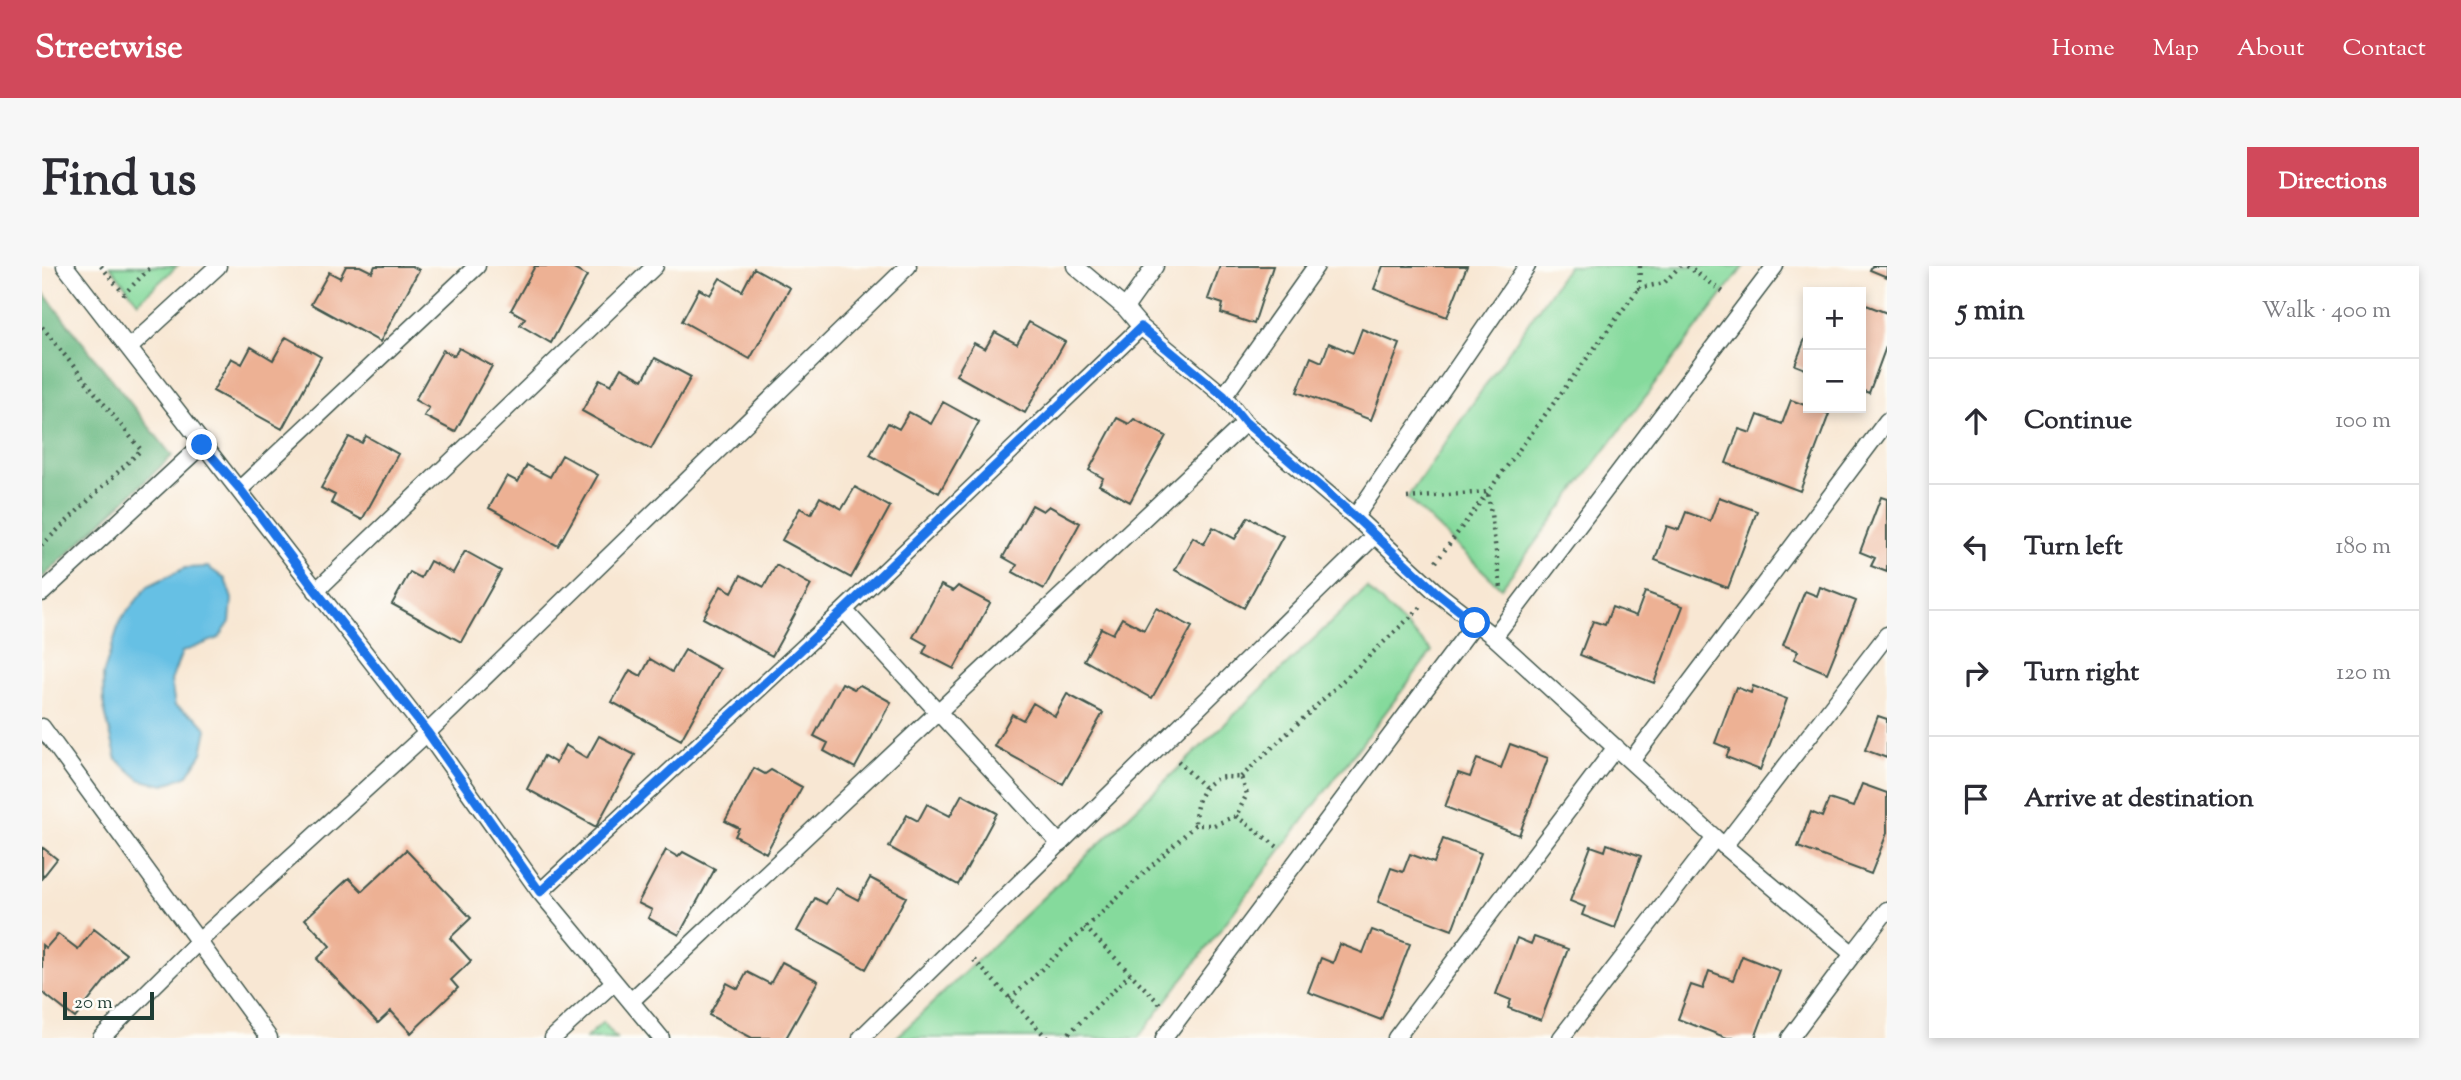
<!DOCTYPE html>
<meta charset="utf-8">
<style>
:root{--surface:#fff;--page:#f7f7f7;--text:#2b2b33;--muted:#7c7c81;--line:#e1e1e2;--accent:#d1495b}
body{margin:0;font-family:"Sorts Mill Goudy",serif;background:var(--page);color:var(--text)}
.controls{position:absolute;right:21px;top:21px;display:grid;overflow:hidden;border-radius:0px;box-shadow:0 4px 10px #0003}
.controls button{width:63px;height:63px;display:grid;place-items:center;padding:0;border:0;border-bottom:2px solid var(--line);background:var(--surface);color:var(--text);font:35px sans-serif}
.scale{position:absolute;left:21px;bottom:18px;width:91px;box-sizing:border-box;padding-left:7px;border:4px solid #1f3d34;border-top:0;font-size:19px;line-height:24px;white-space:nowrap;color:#1f3d34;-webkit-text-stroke:5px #fdfcf7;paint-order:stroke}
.stop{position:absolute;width:21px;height:21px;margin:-16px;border:5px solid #1a73e8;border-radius:50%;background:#fff}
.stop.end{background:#1a73e8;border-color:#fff;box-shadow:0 2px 7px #0008}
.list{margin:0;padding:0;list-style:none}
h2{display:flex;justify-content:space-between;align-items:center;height:91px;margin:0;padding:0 28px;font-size:30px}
h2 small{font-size:23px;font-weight:400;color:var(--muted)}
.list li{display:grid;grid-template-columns:46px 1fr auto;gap:21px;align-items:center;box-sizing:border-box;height:126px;padding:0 28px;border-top:2px solid var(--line)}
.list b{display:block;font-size:26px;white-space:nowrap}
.list em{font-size:23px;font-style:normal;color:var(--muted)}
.icon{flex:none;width:38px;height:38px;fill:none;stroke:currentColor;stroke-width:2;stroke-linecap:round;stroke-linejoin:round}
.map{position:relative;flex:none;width:1845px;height:772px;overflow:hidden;border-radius:0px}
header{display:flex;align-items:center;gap:42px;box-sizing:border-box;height:98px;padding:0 35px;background:var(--accent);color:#fff}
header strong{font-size:33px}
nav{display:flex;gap:38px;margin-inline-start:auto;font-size:24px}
.intro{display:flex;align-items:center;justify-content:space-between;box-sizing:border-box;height:168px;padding:0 42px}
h1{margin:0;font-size:49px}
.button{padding:18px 32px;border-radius:0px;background:var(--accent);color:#fff;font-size:24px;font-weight:700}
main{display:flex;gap:42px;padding:0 42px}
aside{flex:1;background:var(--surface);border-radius:0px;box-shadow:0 4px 10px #0003}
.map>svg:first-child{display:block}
.green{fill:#85da9c;stroke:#528c68;stroke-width:2}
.forest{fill:#6cba84;stroke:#467c5c;stroke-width:2}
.water{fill:#66c0e4;stroke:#427e8c;stroke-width:2}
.building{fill:#edb194}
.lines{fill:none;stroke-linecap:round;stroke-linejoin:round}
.service-casing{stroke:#40564c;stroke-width:19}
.path{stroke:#40564c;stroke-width:4.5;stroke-dasharray:2 5;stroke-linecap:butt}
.service{stroke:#fff;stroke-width:16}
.route{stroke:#1a73e8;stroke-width:9}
</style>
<header>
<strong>Streetwise</strong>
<nav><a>Home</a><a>Map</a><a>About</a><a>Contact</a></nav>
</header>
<div class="intro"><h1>Find us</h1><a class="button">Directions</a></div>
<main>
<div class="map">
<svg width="1845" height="772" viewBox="0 0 1845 772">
<rect width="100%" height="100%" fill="#fdfcf7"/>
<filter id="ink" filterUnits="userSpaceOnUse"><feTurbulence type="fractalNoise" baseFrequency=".0143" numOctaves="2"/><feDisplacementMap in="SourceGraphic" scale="14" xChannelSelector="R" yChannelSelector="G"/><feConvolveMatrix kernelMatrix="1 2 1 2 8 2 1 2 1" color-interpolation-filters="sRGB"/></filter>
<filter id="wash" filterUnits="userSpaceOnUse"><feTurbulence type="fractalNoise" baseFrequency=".00686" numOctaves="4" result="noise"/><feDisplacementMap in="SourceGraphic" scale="28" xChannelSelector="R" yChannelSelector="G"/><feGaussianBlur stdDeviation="1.57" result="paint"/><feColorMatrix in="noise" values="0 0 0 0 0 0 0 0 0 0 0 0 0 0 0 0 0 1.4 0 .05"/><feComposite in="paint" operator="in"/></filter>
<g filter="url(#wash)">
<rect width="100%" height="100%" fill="#f8e7d3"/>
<path class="green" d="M 68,0 L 135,0 L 96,36 Z
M 1526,0 L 1702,0 L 1459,322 L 1365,232 Z
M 1325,322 L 1390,385 L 1096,772 L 854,772 Z
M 561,756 L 574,772 L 544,772 Z"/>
<path class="forest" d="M 0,25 L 130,190 L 0,312 Z"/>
<path class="water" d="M 166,301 L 183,313 L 190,333 L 188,356 L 177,372 L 140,386 L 129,415 L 133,440 L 154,451 L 165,463 L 160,487 L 146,509 L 122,519 L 99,514 L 75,494 L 62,442 L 61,409 L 78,355 L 106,320 L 143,302 Z"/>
<g id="blocks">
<path class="building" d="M 304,0 L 318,0 L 330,6 L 333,0 L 370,0 L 377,4 L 338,76 L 269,38 L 287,6 L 298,12 Z
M 493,0 L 526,0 L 545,10 L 509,77 L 478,59 L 483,52 L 469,44 Z
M 1178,0 L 1231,0 L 1212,58 L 1179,47 L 1181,38 L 1166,33 Z
M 1341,0 L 1425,0 L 1405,51 L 1332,23 Z
M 1830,0 L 1845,0 L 1845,11 L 1828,4 Z
M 712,2 L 748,22 L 708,93 L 640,55 L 657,23 L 668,29 L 678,12 L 700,25 Z
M 1819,37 L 1845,47 L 1845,78 L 1827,127 L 1819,124 Z
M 987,56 L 1023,76 L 983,147 L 914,109 L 932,77 L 943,83 L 953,66 L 975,78 Z
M 1320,63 L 1358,78 L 1329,154 L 1255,126 L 1269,91 L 1280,96 L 1287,77 L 1311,87 Z
M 1766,65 L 1766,104 L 1753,99 Z
M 244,71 L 279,91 L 240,163 L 171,125 L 189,92 L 200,98 L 209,81 L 231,94 Z
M 417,82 L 450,100 L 413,166 L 382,150 L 387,142 L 373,134 L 401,84 L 412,90 Z
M 613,92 L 649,111 L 609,183 L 540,145 L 558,113 L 569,119 L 579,102 L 601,114 Z
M 1749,134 L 1787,148 L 1758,225 L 1684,197 L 1697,163 L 1709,167 L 1716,149 L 1740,158 Z
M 901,136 L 937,156 L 897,227 L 828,189 L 846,157 L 857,163 L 867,146 L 889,158 Z
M 1075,152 L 1087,158 L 1092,153 L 1124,170 L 1088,236 L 1057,219 L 1061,212 L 1047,204 Z
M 324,170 L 356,188 L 320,254 L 289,237 L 293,229 L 279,222 L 307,171 L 320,177 Z
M 520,189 L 556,209 L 516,280 L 447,242 L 465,210 L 476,216 L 485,199 L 508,211 Z
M 813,221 L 848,241 L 809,312 L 740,274 L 758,242 L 769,248 L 778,231 L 800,243 Z
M 1677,231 L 1715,245 L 1686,322 L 1613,294 L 1625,260 L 1637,264 L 1644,246 L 1668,255 Z
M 1839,231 L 1845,233 L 1845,306 L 1829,300 L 1833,292 L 1818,286 Z
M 990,239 L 1001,245 L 1007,240 L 1038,257 L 1002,323 L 971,306 L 975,299 L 961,291 Z
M 1206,251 L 1241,270 L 1202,342 L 1133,304 L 1151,271 L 1162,278 L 1171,261 L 1193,273 Z
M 423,285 L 459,305 L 419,376 L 350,338 L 368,306 L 379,312 L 388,295 L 411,307 Z
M 734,299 L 769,319 L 730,390 L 661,352 L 679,320 L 690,326 L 699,309 L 722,321 Z
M 899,319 L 911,325 L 916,320 L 948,337 L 912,403 L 881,387 L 885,379 L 871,371 Z
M 1778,321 L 1814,335 L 1785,407 L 1752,393 L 1756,385 L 1741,379 L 1763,325 L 1775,330 Z
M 1603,326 L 1641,340 L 1612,417 L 1538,389 L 1551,355 L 1563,359 L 1570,341 L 1594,350 Z
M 1114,342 L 1150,361 L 1110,432 L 1042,394 L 1059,362 L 1071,368 L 1080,352 L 1102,364 Z
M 643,384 L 678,403 L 639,474 L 570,436 L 588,404 L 599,410 L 608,393 L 630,406 Z
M 800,417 L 812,423 L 818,419 L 849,436 L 813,502 L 782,485 L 786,477 L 772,470 Z
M 1711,420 L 1745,433 L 1718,504 L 1684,491 L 1688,483 L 1673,477 L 1694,421 L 1709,427 Z
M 1025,428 L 1061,447 L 1021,518 L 952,480 L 970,448 L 981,454 L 991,437 L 1013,450 Z
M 1836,450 L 1845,453 L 1845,492 L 1823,484 Z
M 557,470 L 593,489 L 554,561 L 485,523 L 502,490 L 514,497 L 523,479 L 545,492 Z
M 1468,478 L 1506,492 L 1477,569 L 1403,541 L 1416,507 L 1428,511 L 1435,493 L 1459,502 Z
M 712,502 L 723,508 L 729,504 L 760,521 L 724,587 L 693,570 L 697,562 L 683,555 Z
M 1820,518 L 1845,527 L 1845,567 L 1829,608 L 1756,581 L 1769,546 L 1780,551 L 1787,533 L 1811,541 Z
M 920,528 L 955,547 L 916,619 L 847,581 L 865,549 L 876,555 L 885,538 L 908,550 Z
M 1401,573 L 1439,587 L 1410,664 L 1336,636 L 1349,602 L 1361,606 L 1368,588 L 1392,597 Z
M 1565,578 L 1599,590 L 1573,662 L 1540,649 L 1543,641 L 1528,635 L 1549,580 L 1563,585 Z
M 0,581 L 15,593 L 0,612 Z
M 364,584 L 429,652 L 408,672 L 429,695 L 409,714 L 416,722 L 369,767 L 349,745 L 336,757 L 275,693 L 288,680 L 263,653 L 307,612 L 320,625 Z
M 624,584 L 636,591 L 641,586 L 673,603 L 637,669 L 606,652 L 610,644 L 596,637 Z
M 828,612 L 864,631 L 824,703 L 755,665 L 773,632 L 784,638 L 794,622 L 816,634 Z
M 52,663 L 84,688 L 33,752 L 0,726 L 0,679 L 4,682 L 16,668 L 36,683 Z
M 1330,664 L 1368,678 L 1339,754 L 1266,726 L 1279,692 L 1291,697 L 1298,678 L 1321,687 Z
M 1492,671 L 1526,683 L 1499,754 L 1466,742 L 1469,734 L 1454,728 L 1475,672 L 1489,678 Z
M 1700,690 L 1738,705 L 1713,772 L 1685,772 L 1636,753 L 1649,719 L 1661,723 L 1667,705 L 1691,714 Z
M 740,696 L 776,715 L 744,772 L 710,772 L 667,749 L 685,717 L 696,723 L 705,706 L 728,718 Z"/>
</g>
</g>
<g filter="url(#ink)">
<use href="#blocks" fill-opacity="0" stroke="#40564c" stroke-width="2"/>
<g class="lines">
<defs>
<path id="service" d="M 23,0 L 385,467 L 498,626 L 619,772
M 1033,0 L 1083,42 L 1099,61 L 1182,130 L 1203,157 L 1313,251 L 1394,326 L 1452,371 L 1673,572 L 1811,688 L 1748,772
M 1083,42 L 1113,0
M 87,82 L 176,0
M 1182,130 L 1274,0
M 198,223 L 435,0
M 1313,251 L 1485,0
M 274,325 L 613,0
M 0,327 L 160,179
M 802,344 L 1099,61
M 1452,371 L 1733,0
M 0,461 L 227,772
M 1589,495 L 1845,155
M 1682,580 L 1845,369
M 498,626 L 802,344 L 1018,578
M 1811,688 L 1845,644
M 589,735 L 1203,157
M 59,772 L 156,676 L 385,467 L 866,0
M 511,772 L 572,716
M 819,772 L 1333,269
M 1122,772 L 1433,357
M 1354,772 L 1574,481
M 1519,772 L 1673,572"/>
</defs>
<use href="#service" class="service-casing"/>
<path class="path" d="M 59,0 L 82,28 L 110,0
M 1598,0 L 1597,22 L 1622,17 L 1638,0
M 1645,0 L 1684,28
M 0,61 L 99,184 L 0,279
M 1365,232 L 1446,226 L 1459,322
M 1394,296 L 1597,22
M 1136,495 L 1162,521
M 1199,511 L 1379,341
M 1194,550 L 1237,582
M 1043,661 L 1119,739
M 932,694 L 1005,772
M 968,733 L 1153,559 L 1172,559 L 1194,550 L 1205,528 L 1199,511 C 1193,512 1183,510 1177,512 C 1157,519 1153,542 1153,559
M 1022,772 L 1088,708"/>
<use href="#service" class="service"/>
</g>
</g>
<g class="lines" filter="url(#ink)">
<path class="route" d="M 160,179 L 198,223 L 274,325 L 386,467 L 498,626 L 802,344 L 1099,61 L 1182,130 L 1203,156 L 1313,251 L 1394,326 L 1433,357"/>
</g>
</svg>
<div class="controls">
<button>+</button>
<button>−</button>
</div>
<div class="scale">20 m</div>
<div class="stop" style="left:1433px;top:357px"></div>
<div class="stop end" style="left:160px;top:179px"></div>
</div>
<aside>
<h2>5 min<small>Walk · 400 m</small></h2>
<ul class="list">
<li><svg class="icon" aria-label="ahead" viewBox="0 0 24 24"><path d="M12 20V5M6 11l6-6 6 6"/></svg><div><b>Continue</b></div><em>100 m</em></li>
<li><svg class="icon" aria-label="left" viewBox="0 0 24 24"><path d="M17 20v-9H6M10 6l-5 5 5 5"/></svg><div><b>Turn left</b></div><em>180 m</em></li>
<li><svg class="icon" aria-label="right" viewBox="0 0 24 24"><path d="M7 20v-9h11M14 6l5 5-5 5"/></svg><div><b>Turn right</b></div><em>120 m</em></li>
<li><svg class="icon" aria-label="arrive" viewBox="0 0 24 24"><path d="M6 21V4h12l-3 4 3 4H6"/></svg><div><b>Arrive at destination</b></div></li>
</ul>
</aside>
</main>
